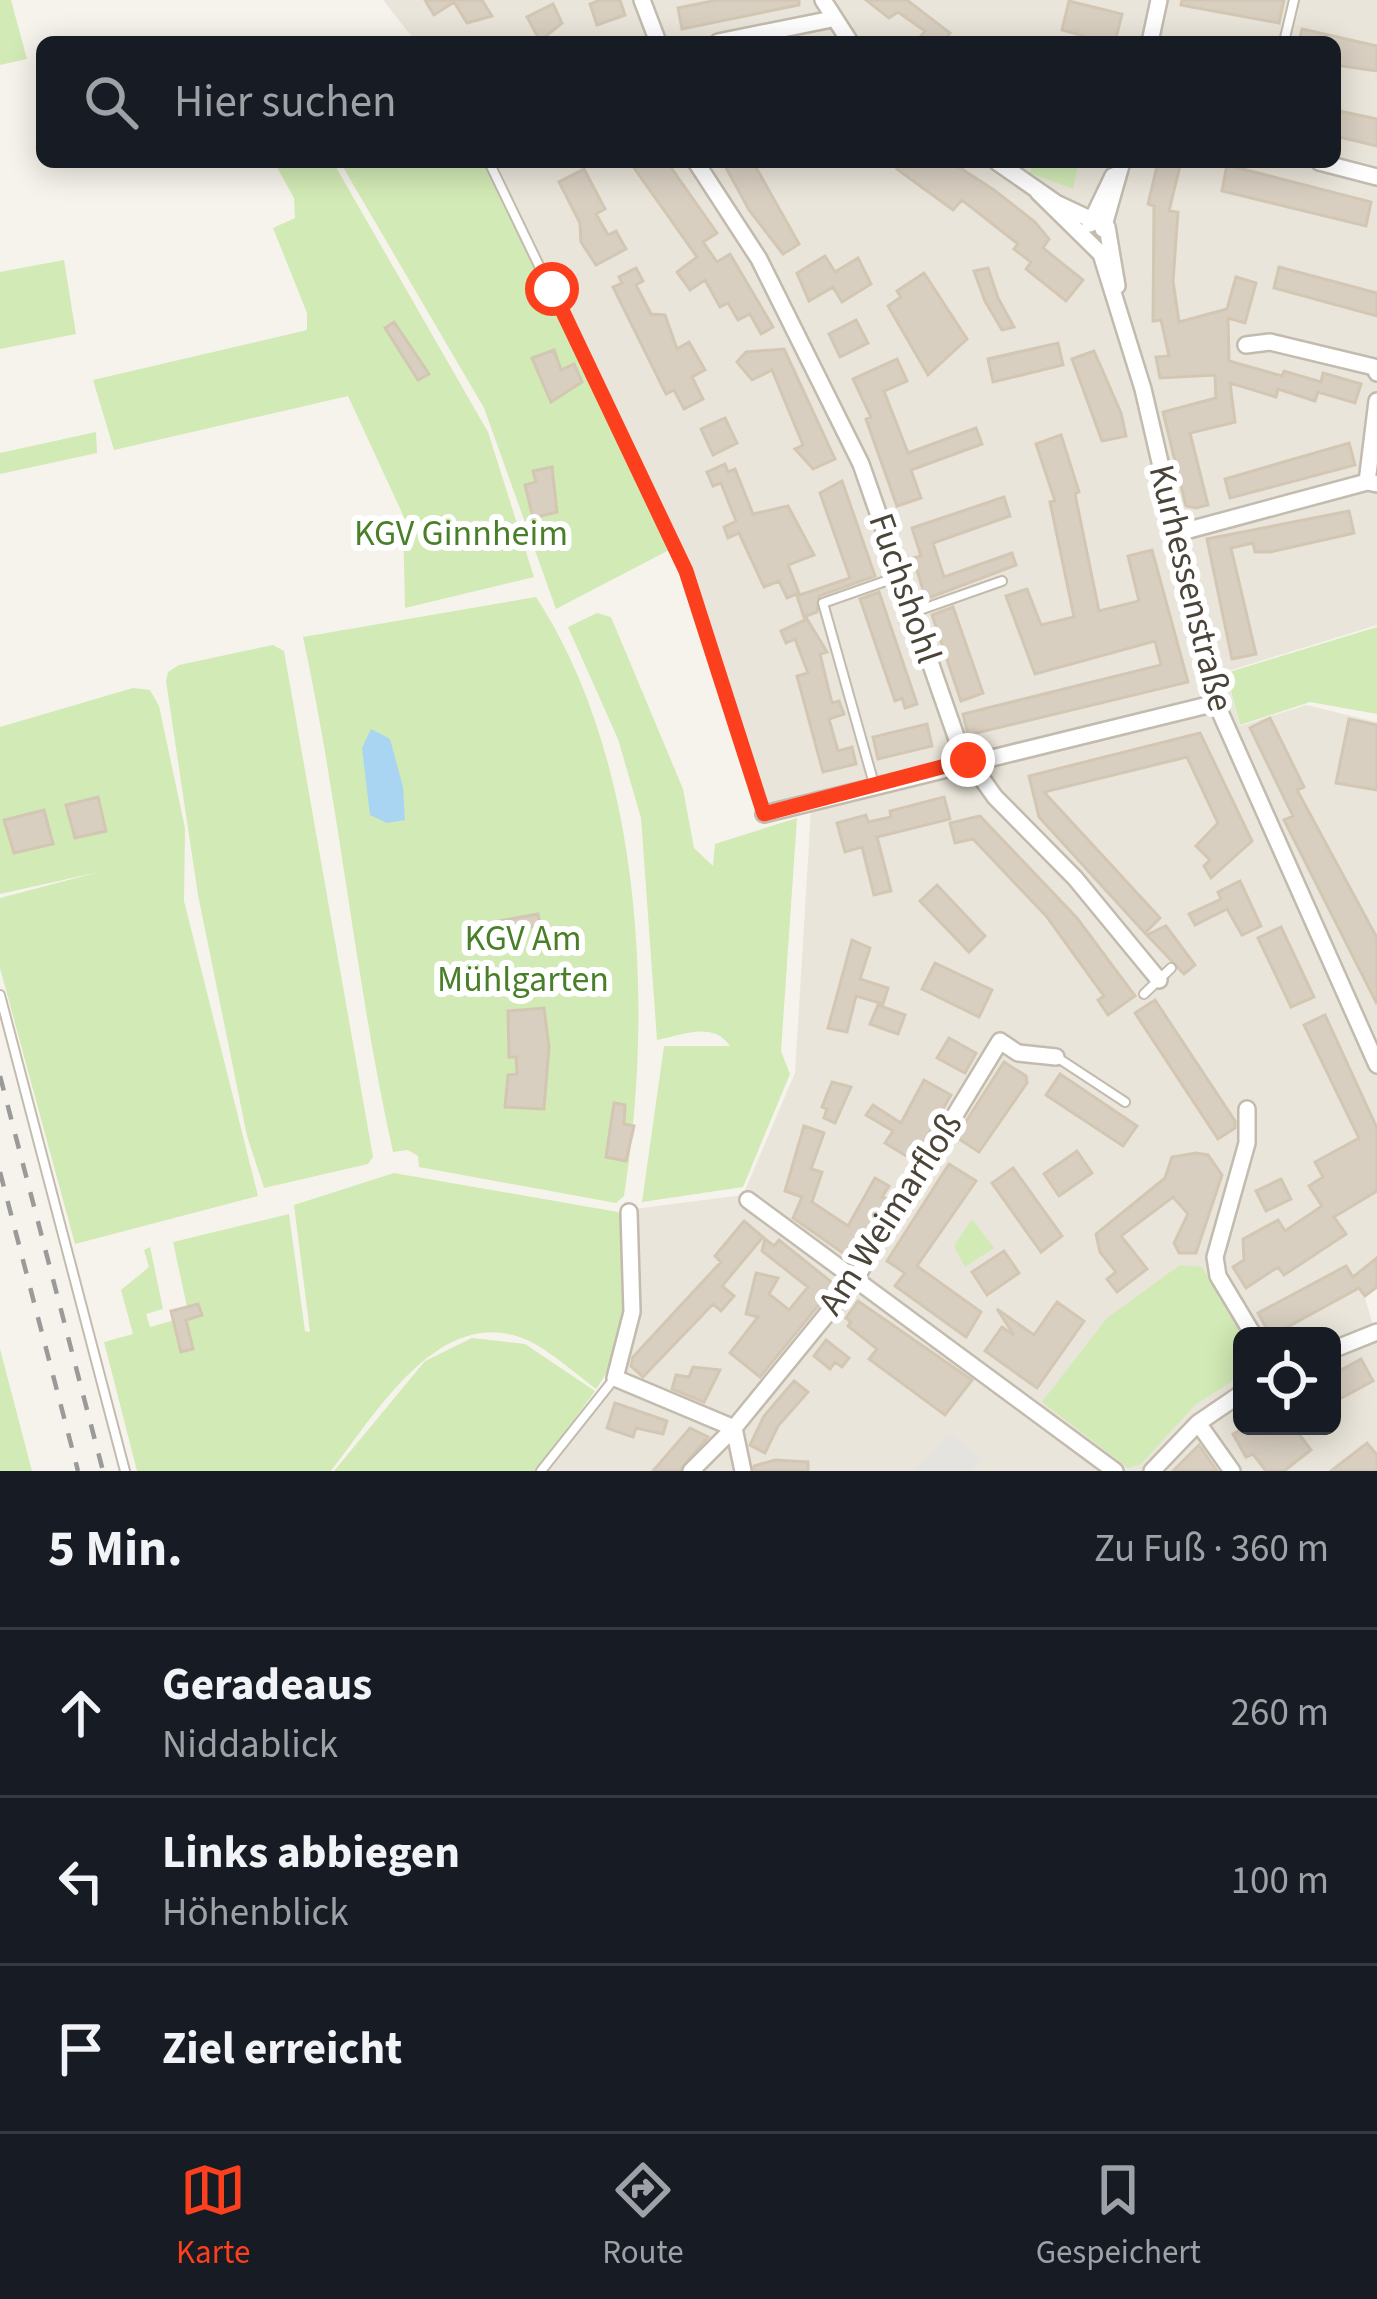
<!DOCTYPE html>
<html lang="de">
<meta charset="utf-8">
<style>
:root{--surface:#171b24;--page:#20242c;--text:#f1f3f6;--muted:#9ea1a6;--line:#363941;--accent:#fc3f1d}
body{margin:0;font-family:"Source Sans 3",sans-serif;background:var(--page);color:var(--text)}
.controls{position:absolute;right:36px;bottom:36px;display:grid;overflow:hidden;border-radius:18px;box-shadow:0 6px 30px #0003}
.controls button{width:108px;height:108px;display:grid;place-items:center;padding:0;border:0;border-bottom:3px solid var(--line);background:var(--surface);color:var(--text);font:60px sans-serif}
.stop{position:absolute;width:36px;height:36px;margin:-27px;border:9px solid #fc3f1d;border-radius:50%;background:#fff}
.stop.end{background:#fc3f1d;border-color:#fff;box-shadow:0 3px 12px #0008}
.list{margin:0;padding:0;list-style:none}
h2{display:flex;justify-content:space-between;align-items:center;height:156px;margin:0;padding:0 48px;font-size:51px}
h2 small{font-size:39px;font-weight:400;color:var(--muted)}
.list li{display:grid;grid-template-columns:78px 1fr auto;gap:36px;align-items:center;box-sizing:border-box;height:168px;padding:0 48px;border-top:3px solid var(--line)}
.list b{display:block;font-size:45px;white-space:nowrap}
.list p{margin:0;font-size:39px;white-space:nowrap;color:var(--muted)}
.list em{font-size:39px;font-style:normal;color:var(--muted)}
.icon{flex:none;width:66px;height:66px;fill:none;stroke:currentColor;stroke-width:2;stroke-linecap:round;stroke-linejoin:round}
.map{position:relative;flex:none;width:1377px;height:1471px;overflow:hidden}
.search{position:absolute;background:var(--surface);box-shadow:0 6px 30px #0003;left:36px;right:36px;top:36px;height:132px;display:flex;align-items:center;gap:30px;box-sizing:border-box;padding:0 42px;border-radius:18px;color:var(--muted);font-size:45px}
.sheet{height:660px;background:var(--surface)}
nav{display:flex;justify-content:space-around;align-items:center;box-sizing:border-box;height:168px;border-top:3px solid var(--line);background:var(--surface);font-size:33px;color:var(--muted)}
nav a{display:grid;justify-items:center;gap:6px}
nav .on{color:var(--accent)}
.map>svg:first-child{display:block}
.residential{fill:#eae5da;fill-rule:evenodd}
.green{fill:#d2eab5}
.parking{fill:#e5e3e0}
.water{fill:#a9d4f2}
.building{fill:#d8cfc1;stroke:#d3c7b4;stroke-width:3}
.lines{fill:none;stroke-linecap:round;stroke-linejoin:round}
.lane-casing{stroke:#c2bbae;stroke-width:12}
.street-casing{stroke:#c2bbae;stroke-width:20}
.lane{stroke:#fff;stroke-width:8}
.street{stroke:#fff;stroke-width:15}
.rail{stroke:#9a9a9a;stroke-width:4.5;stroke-dasharray:15 15;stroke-linecap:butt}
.route{stroke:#fc3f1d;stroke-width:15}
.labels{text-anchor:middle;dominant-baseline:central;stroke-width:12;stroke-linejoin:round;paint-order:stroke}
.park-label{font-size:36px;fill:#4a7f2a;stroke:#fff}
.street-label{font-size:36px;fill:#4b4439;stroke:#fff}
</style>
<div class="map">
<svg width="1377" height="1471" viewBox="0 0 1377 1471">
<rect width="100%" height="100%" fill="#f6f3ec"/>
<path class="residential" d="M 383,0 L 1377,0 L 1377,625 L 1225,672 L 1240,726 L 1306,705 L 1377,722 L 1377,1287 L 1365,1298 L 1377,1339 L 1377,1471 L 548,1471 L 623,1372 L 634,1209 L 743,1195 L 795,1073 L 811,810 L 766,807 L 679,547 L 496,162 L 1335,162 L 1335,42 L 416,42 ZM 1242,1336 L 1332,1336 L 1332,1426 L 1242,1426 Z"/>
<path class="green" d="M 0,0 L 11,0 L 27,59 L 0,65 Z
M 274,162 L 333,162 L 488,432 L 534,577 L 405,608 L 403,515 L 348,396 L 114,450 L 93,380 L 307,330 L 307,313 L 273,228 L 295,218 L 294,198 Z
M 340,162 L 484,162 L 671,549 L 556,609 L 484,408 Z
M 1033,162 L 1079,162 L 1073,189 L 1030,173 Z
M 64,260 L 76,334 L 0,349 L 0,272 Z
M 96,432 L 97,453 L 0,474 L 0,453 Z
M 536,597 C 643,761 654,1007 624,1196 L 616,1203 L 419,1167 L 418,1156 L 408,1150 L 393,1152 C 355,981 340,808 303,637 Z
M 597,613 L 611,617 L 683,789 L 694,848 L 713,866 L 715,844 L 797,818 L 781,1051 L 790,1074 L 743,1187 L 642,1202 L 664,1046 L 730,1046 C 713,1021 683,1035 657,1040 L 641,818 L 618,739 L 568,627 Z
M 1377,627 L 1377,714 L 1310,702 L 1240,725 L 1226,673 Z
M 273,645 L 284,651 L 373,1157 L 368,1164 L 264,1188 L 247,1136 L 198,895 L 166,681 L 168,672 L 179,665 Z
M 133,688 L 150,690 L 159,706 L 185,828 L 184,901 L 258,1196 L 75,1244 L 0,968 L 0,898 L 99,872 L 0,894 L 0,727 Z
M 394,1173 L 618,1212 L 625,1221 C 625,1272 630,1345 596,1389 C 576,1374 556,1356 535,1344 C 444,1295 377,1413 331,1471 L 137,1471 L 104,1342 L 133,1334 L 121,1290 L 149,1267 L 144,1250 L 150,1247 L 163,1309 L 146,1314 L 150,1327 L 189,1316 L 173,1242 L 289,1214 L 305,1331 L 310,1332 L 294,1205 Z
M 972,1219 L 994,1248 L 965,1267 L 954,1246 Z
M 1180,1265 L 1202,1267 L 1242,1336 L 1242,1375 L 1195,1405 L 1141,1464 L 1128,1468 L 1042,1402 L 1107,1318 Z
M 472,1338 L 525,1344 L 595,1391 L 536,1471 L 334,1471 L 425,1361 Z
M 0,1349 L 32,1471 L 0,1471 Z"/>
<path class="parking" d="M 949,1433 L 982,1460 L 971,1471 L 914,1471 Z"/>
<path class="water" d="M 371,729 L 390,739 L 403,787 L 405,820 L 387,823 L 370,815 L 362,748 Z"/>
<path class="building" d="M 425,0 L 482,0 L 492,16 L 467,23 L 454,2 L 434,15 Z
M 600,0 L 620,0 L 625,15 L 597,25 L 590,4 Z
M 717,0 L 799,0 L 799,5 L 682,29 L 678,8 Z
M 866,0 L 907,0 L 950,33 L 944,42 L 916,42 L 925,31 L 898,12 L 889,18 Z
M 1182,0 L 1284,0 L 1279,23 L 1181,5 Z
M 1069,1 L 1122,14 L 1115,42 L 1083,42 L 1084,36 L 1062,30 Z
M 553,4 L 562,23 L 540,41 L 527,17 Z
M 1302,29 L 1377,46 L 1377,71 L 1335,65 L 1335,42 L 1299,42 Z
M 1335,110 L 1377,119 L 1377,146 L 1335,136 Z
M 630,162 L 667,162 L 717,233 L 703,242 L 717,262 L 730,254 L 773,327 L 761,334 L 750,314 L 738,320 L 728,303 L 720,307 L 705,280 L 690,290 L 677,272 L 697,257 Z
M 723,162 L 753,162 L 799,244 L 783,254 L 749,210 Z
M 904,162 L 951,162 L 994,190 L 1035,222 L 1049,239 L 1043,248 L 1083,280 L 1066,301 L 1026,269 L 1031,262 L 1014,249 L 1018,244 L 962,200 L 953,210 L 897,169 Z
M 1158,162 L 1181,162 L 1169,211 L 1178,212 L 1173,281 L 1179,322 L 1227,309 L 1236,277 L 1256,283 L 1245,323 L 1228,318 L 1229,361 L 1282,376 L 1284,371 L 1321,382 L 1323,373 L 1361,384 L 1355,403 L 1318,392 L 1315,401 L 1278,389 L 1276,397 L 1230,383 L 1235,422 L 1190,433 L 1208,505 L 1196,508 L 1186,506 L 1163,412 L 1216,398 L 1215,375 L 1160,378 L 1156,357 L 1169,356 L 1161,320 L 1153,321 L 1154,206 L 1148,204 Z
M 1227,165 L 1371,202 L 1366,226 L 1222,191 Z
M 584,169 L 605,209 L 596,214 L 608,235 L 616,231 L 626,249 L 596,265 L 581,242 L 580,223 L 559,182 Z
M 825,256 L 835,272 L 858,258 L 871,284 L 842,302 L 833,287 L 809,301 L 797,273 Z
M 1279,267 L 1377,293 L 1377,316 L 1274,288 Z
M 636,268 L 643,281 L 636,285 L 651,314 L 665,315 L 677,349 L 689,342 L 705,370 L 692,377 L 703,399 L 684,409 L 674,390 L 666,394 L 613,287 L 622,283 L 619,277 Z
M 988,268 L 998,298 L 1014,327 L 1002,330 L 985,301 L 974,271 Z
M 924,273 L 967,339 L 928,375 L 888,306 L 901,297 L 897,291 Z
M 856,320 L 868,343 L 840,357 L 829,334 Z
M 394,322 L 429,374 L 418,380 L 385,328 Z
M 1058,343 L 1063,365 L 993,382 L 988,359 Z
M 784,349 L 835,459 L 813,469 L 795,449 L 803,445 L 772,370 L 752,380 L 737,362 L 746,352 Z
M 554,350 L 561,370 L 574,364 L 582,382 L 551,402 L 532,358 Z
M 1094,351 L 1121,413 L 1126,436 L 1102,441 L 1072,359 Z
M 897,359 L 907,381 L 884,391 L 908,453 L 976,428 L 982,444 L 911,470 L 921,498 L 897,506 L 866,419 L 871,417 L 853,379 Z
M 725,418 L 737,443 L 713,455 L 701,429 Z
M 1061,435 L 1079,492 L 1075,494 L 1099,611 L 1139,601 L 1128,556 L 1152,550 L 1188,682 L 968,735 L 963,714 L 1161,665 L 1155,641 L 1035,674 L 1006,596 L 1027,589 L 1041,625 L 1074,617 L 1050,502 L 1055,501 L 1036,444 Z
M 1349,443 L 1355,465 L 1230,498 L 1225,479 Z
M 725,464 L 728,472 L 735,469 L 753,514 L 788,506 L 814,555 L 788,565 L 799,593 L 787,598 L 779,581 L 764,587 L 739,533 L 728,538 L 724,527 L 736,521 L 721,483 L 713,486 L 707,472 Z
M 552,467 L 557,512 L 533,518 L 525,485 L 536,482 L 533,471 Z
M 842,481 L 875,576 L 819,596 L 817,612 L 804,617 L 797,596 L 850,578 L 820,493 Z
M 1004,497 L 1010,516 L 933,543 L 944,577 L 1012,553 L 1016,565 L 926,599 L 913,558 L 921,556 L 912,528 Z
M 1349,511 L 1354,533 L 1270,552 L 1255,552 L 1253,543 L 1231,548 L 1256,654 L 1232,659 L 1207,539 Z
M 879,592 L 917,704 L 905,708 L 902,698 L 895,701 L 860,599 Z
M 953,607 L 983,693 L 961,701 L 932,615 Z
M 807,619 L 827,652 L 820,654 L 832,703 L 839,701 L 844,714 L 829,719 L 838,751 L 852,747 L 856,764 L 823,772 L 797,676 L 808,673 L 795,639 L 786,643 L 781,631 Z
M 1270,718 L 1304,787 L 1297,790 L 1377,938 L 1377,1004 L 1284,820 L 1293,816 L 1250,728 Z
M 1349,719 L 1377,725 L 1377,790 L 1336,783 Z
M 927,724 L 932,746 L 878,759 L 873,737 Z
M 1200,733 L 1252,841 L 1211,878 L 1204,866 L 1210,860 L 1196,846 L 1218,823 L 1187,757 L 1044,792 L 1160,918 L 1145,933 L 1039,817 L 1029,776 Z
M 98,797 L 106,831 L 75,838 L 66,805 Z
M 944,797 L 950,819 L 877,837 L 891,891 L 874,895 L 862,847 L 845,852 L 837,823 L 866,815 L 868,822 L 891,817 L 890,811 Z
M 44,810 L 53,844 L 14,853 L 4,820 Z
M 980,816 L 1077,918 L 1135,996 L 1108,1015 L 1098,1000 L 1104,996 L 1047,917 L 973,839 L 955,843 L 950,823 Z
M 1240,881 L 1261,926 L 1242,935 L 1227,909 L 1195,925 L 1189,914 L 1221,899 L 1218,892 Z
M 937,885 L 985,936 L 969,952 L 920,901 Z
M 538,914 L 540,925 L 501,933 L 499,921 Z
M 1166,926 L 1195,965 L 1184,974 L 1147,935 Z
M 1281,927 L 1314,997 L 1291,1007 L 1258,938 Z
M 852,940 L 870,948 L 860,979 L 888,988 L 883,1004 L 856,996 L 847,1032 L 828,1028 Z
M 935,963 L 992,990 L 979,1017 L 922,989 Z
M 542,972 L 543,986 L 506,990 L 505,976 Z
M 1155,1000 L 1235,1121 L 1235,1128 L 1218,1139 L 1135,1013 Z
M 878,1005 L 905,1015 L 898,1034 L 870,1024 Z
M 544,1008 L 549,1047 L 544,1109 L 505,1107 L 508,1075 L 517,1074 L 516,1057 L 509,1057 L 508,1011 Z
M 1325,1015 L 1377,1128 L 1377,1191 L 1334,1217 L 1346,1234 L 1284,1275 L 1278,1267 L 1246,1288 L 1233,1267 L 1244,1260 L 1243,1239 L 1278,1220 L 1285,1231 L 1322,1206 L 1309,1186 L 1323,1177 L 1315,1162 L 1359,1138 L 1304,1025 Z
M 949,1038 L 976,1053 L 965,1073 L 937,1058 Z
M 1004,1062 L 1026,1076 L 1027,1083 L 979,1152 L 956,1137 Z
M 1060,1074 L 1137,1126 L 1123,1146 L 1046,1095 Z
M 924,1080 L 951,1095 L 913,1160 L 885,1143 L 893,1131 L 866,1115 L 873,1105 L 901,1123 Z
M 832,1082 L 851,1087 L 835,1123 L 824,1118 L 827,1109 L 822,1107 Z
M 614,1103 L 625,1105 L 624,1124 L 634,1126 L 626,1161 L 606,1157 Z
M 804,1126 L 824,1133 L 811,1169 L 822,1172 L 812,1202 L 848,1226 L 875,1178 L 889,1186 L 882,1197 L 889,1200 L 853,1260 L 793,1218 L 802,1197 L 785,1191 Z
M 1077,1151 L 1092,1173 L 1059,1196 L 1044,1174 Z
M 1196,1153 L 1208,1155 L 1222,1175 L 1196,1253 L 1179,1253 L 1174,1243 L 1188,1214 L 1173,1197 L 1121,1236 L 1147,1269 L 1117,1292 L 1107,1279 L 1116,1272 L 1100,1252 L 1096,1234 L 1165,1178 L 1172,1157 Z
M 949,1164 L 976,1181 L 917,1266 L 981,1312 L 966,1337 L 895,1286 L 905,1273 L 887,1261 Z
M 1013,1168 L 1062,1236 L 1041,1252 L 992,1183 Z
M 1281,1179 L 1291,1199 L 1266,1211 L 1256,1191 Z
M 744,1221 L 763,1237 L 722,1286 L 734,1296 L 721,1311 L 713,1304 L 643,1377 L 631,1366 L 633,1357 L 721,1262 L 715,1256 Z
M 765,1239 L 774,1246 L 779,1240 L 835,1285 L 760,1377 L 730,1353 L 758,1317 L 746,1314 L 756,1273 L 778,1278 L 769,1294 L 789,1310 L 808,1287 L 762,1251 Z
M 1004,1251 L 1019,1273 L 987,1295 L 972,1272 Z
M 1377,1258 L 1377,1287 L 1365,1296 L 1359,1288 L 1271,1336 L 1258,1313 L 1346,1266 L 1353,1277 Z
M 858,1301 L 972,1380 L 945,1415 L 869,1359 L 877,1349 L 848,1326 L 851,1322 L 846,1318 Z
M 1057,1302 L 1084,1321 L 1037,1388 L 985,1351 L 1002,1327 L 1014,1335 L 997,1309 L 1034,1335 Z
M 198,1304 L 202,1315 L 186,1320 L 193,1349 L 181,1352 L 171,1311 Z
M 826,1340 L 849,1358 L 842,1367 L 835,1362 L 830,1369 L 814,1356 Z
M 1361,1359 L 1373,1381 L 1332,1403 L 1332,1375 Z
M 693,1367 L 720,1370 L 704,1402 L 672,1389 L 676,1375 L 689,1377 Z
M 794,1381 L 808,1392 L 778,1426 L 765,1453 L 750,1445 L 764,1416 Z
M 615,1403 L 667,1421 L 663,1434 L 636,1428 L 633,1437 L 607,1428 Z
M 1248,1426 L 1293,1426 L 1311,1450 L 1284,1471 L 1266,1471 L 1253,1454 L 1246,1457 L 1233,1434 Z
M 690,1428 L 708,1437 L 679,1471 L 653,1471 Z
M 1367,1443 L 1377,1455 L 1377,1471 L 1331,1471 Z
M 1199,1445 L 1217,1471 L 1173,1471 Z
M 775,1460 L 808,1462 L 808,1471 L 755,1471 L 754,1466 Z"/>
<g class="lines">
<defs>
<path id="lane" d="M 1284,42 L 1294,0
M 489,162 L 681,560 L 764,813
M 914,612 L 1002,581
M 874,784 L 823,603 L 900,576
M 1144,994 L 1171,968
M 0,995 L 125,1471
M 1058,1058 L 1125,1102
M 541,1471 L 614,1379"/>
<path id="street" d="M 642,0 L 658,42
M 823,0 L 850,42
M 718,42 L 832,19
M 1150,42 L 1159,0
M 696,162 L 759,259 L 861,464 L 960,748 L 995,797 L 1075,878 L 1159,980
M 997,162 L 1056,203 L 1107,227 L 1117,286
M 1319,162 L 1377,177
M 1038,192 L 1101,254 L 1143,389 L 1216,703 L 1377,1065
M 1090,224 L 1113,176
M 1103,229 L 1122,162
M 1246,345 L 1270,342 L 1374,367 L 1377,373
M 1367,482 L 1377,401
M 1174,534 L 1367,482 L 1377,484
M 764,814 L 1216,703
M 1247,1109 L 1247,1143 L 1215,1257 L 1218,1276 L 1254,1336
M 748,1200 L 1115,1471
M 629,1212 L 632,1312 L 615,1378 L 734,1428
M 1332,1350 L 1377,1332
M 1198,1423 L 1232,1471
M 734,1428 L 743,1471
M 691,1471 L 734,1428 L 854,1281 L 1000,1041 L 1018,1053 L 1056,1057
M 1152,1471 L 1198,1423 L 1242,1393"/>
</defs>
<use href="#lane" class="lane-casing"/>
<use href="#street" class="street-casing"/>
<use href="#lane" class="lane"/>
<use href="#street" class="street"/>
<path class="rail" d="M 0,1076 L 103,1471
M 0,1172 L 78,1471"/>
</g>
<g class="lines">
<path class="route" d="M 552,289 L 686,571 L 764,814 L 968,760"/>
</g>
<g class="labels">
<g class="park-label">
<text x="461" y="533">KGV Ginnheim</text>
<text x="523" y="938">KGV Am<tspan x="523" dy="41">Mühlgarten</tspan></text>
</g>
<g class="street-label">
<text transform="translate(905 588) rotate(71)">Fuchshohl</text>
<text transform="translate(1191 588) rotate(76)">Kurhessenstraße</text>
<text transform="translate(890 1214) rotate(-57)">Am Weimarfloß</text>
</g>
</g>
</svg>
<div class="controls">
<button><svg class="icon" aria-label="locate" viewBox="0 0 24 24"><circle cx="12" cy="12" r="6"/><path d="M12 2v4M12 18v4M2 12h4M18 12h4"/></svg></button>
</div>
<div class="stop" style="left:552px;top:289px"></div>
<div class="stop end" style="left:968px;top:760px"></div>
<div class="search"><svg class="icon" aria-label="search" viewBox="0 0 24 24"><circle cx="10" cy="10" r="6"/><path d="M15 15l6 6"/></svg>Hier suchen</div>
</div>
<section class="sheet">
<h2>5 Min.<small>Zu Fuß · 360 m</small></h2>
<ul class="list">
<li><svg class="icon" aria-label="ahead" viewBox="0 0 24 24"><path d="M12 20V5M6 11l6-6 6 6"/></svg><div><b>Geradeaus</b><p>Niddablick</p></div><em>260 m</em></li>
<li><svg class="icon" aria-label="left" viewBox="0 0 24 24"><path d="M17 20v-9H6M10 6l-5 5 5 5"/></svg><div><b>Links abbiegen</b><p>Höhenblick</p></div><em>100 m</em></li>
<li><svg class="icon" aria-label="arrive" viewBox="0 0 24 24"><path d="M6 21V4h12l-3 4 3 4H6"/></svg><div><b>Ziel erreicht</b></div></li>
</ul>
</section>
<nav>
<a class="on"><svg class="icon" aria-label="map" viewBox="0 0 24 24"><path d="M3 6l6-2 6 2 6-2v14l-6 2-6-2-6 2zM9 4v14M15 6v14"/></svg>Karte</a>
<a><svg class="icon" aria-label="directions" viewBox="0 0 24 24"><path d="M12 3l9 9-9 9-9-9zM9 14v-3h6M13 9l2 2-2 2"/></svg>Route</a>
<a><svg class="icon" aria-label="saved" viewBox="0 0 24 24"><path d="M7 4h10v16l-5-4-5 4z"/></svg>Gespeichert</a>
</nav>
